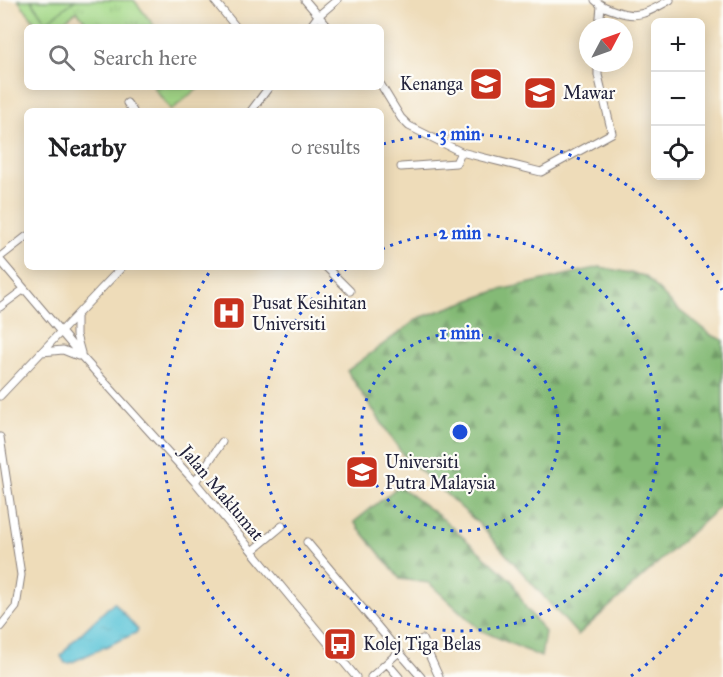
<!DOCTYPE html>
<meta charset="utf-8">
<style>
:root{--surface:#fff;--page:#f2f2f2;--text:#202124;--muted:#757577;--line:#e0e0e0}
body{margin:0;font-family:"IM FELL Great Primer",serif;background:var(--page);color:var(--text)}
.controls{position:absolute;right:18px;top:18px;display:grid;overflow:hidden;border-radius:9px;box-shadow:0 3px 15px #0003}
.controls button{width:54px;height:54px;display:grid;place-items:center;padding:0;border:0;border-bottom:2px solid var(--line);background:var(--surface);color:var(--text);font:30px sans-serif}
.compass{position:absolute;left:579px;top:18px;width:54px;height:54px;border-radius:50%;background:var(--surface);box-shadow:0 3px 15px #0003;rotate:49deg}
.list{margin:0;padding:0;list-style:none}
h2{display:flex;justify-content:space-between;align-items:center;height:78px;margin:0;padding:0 24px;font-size:26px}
h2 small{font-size:20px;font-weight:400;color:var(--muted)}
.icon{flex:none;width:33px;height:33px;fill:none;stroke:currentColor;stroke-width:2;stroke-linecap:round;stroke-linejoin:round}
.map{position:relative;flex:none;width:723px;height:677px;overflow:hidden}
.search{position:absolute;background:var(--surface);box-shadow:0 3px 15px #0003;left:24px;top:24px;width:360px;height:66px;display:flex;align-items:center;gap:15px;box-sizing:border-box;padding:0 21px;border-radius:9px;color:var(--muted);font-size:22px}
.panel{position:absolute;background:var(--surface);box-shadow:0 3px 15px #0003;left:24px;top:108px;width:360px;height:162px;border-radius:9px}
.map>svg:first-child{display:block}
.forest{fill:url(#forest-firs);stroke:#536e58;stroke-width:1.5}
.park{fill:url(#park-tufts);stroke:#647e62;stroke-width:1.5}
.garden{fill:#a6da8a;stroke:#647e62;stroke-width:1.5}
.water{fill:url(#water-ripples);stroke:#3f748a;stroke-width:1.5}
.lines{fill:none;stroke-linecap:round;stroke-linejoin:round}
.street-casing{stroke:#887f7a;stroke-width:9}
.street{stroke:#fff;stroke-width:7}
.ring{fill:none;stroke:#1d4ed8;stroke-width:3;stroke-dasharray:3 6}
.labels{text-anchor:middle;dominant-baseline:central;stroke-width:4.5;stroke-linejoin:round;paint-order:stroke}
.poi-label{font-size:18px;fill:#22223b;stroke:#fdfcf7;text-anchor:start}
.street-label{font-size:18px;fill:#22223b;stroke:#fdfcf7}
.centre{fill:#1d4ed8;stroke:#fdfcf7;stroke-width:3}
.ring-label{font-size:18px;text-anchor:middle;font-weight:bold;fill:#1d4ed8;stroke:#fdfcf7;stroke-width:4.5;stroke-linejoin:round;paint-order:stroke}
</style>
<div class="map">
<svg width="723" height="677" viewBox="0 0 723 677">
<defs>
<pattern id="forest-firs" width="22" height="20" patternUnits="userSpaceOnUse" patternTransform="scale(1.5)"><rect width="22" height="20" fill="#84ba76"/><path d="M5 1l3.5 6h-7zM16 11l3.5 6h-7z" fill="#6c9762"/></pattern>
<pattern id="park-tufts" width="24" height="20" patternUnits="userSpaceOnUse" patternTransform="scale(1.5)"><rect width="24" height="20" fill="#a6da8a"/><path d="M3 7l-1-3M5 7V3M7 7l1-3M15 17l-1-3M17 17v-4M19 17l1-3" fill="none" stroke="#8fbb78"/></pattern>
<pattern id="water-ripples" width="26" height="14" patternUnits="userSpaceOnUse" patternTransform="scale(1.5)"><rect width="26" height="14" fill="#5cc5d8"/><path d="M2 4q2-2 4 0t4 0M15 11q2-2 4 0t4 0" fill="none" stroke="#50a9ba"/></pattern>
</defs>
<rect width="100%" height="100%" fill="#fdfcf7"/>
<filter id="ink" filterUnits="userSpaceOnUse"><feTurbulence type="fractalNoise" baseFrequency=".0167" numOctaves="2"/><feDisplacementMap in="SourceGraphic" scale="12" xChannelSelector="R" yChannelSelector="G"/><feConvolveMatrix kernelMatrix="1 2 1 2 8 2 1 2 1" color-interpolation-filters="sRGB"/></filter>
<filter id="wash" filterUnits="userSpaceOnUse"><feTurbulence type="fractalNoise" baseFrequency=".008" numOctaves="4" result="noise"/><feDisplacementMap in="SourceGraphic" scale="24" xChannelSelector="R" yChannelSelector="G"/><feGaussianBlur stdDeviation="1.35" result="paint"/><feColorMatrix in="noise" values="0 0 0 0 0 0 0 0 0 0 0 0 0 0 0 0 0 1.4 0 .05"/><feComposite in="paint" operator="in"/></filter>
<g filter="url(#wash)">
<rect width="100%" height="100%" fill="#eedcb9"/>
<path class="forest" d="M 600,267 L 645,276 L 675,307 L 711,335 L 723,340 L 723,504 L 578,635 L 479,524 L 403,455 L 347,371 L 419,318 L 496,291 Z
M 399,486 L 443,519 L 512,581 L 526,608 L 545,632 L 541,657 L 480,630 L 429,583 L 400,579 L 354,522 Z"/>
<path class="park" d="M 18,0 L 134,0 L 155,27 L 90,27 L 77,11 L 56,27 L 39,27 Z
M 153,87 L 200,87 L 171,110 Z"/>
<path class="garden" d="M 31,0 L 75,0 L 46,22 Z"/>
<path class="water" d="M 114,602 L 138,630 L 136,633 L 70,663 L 65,663 L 61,656 L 71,643 Z"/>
</g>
<g filter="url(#ink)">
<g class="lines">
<defs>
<path id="street" d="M 214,0 L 236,27
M 305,0 L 328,27
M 595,0 C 601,6 607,8 616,11 C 639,20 650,11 670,0
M 310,27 L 318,16 L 337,0
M 599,27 L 601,6
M 381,85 L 401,118 L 409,126 L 461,152 L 541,172 L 612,133 L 598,75 L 598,63
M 127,103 L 133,111
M 251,111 L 269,87
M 401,167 L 456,163 L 461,152
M 0,257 L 27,236
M 0,260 L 83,358 L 195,482 L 356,677
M 326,267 L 350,291
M 0,307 L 23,290
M 76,317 L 76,335 L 81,353
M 42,352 L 63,350 L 78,356
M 0,396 L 122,267
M 0,437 L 21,575 L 16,607 L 0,627
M 195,482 L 222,442
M 307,542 L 399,652
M 252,551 L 282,526
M 422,639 L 439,677
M 387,663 L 399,677
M 371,677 L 399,652 L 421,677"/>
</defs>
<use href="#street" class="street-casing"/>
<use href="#street" class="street"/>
</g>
</g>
<g class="ring">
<circle cx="460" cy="432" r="99"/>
<path d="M382 249A199 199 0 1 1 349 267"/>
<path d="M722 574A298 298 0 0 1 631 676M289 676A298 298 0 0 1 212 268M383 144A298 298 0 0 1 722 290"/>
</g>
<defs>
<symbol id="university-square" viewBox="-11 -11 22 22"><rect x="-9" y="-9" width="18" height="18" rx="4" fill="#c8321e" stroke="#fdfcf7"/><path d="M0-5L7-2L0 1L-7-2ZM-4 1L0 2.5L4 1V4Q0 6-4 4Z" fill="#fff"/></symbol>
<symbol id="hospital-square" viewBox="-11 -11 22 22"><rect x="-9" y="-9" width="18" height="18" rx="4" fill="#c8321e" stroke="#fdfcf7"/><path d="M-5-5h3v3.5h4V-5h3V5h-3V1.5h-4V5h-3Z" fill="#fff"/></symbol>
<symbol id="bus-square" viewBox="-11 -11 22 22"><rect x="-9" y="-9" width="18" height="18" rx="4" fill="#c8321e" stroke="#fdfcf7"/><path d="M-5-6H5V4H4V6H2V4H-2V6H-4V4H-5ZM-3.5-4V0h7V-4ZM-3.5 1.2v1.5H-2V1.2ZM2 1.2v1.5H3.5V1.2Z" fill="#fff"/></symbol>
</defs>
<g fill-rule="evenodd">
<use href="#university-square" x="467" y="65" width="38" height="38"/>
<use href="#university-square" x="521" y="74" width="38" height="38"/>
<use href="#hospital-square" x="210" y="294" width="38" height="38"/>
<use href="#university-square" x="343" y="453" width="38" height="38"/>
<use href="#bus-square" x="321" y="625" width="38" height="38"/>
</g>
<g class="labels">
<g class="poi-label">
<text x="463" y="84" text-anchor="end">Kenanga</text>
<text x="563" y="93">Mawar</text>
<text x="252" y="303">Pusat Kesihitan<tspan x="252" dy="21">Universiti</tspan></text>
<text x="385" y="462">Universiti<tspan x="385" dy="21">Putra Malaysia</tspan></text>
<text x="363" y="644">Kolej Tiga Belas</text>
</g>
<g class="street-label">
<text transform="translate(222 493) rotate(50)">Jalan Maklumat</text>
</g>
</g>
<circle cx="460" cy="432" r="9" class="centre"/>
<g class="ring-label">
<text x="460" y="140">3 min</text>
<text x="460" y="239">2 min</text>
<text x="460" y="339">1 min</text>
</g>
</svg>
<div class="controls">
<button>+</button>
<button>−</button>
<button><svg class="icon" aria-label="locate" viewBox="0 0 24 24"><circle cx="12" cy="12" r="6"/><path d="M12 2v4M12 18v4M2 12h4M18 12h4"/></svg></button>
</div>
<svg class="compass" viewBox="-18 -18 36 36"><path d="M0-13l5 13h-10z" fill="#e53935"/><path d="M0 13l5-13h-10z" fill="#757577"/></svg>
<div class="search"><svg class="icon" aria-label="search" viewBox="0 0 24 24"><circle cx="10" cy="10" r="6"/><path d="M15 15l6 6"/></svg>Search here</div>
<section class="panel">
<h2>Nearby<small>0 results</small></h2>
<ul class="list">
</ul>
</section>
</div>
